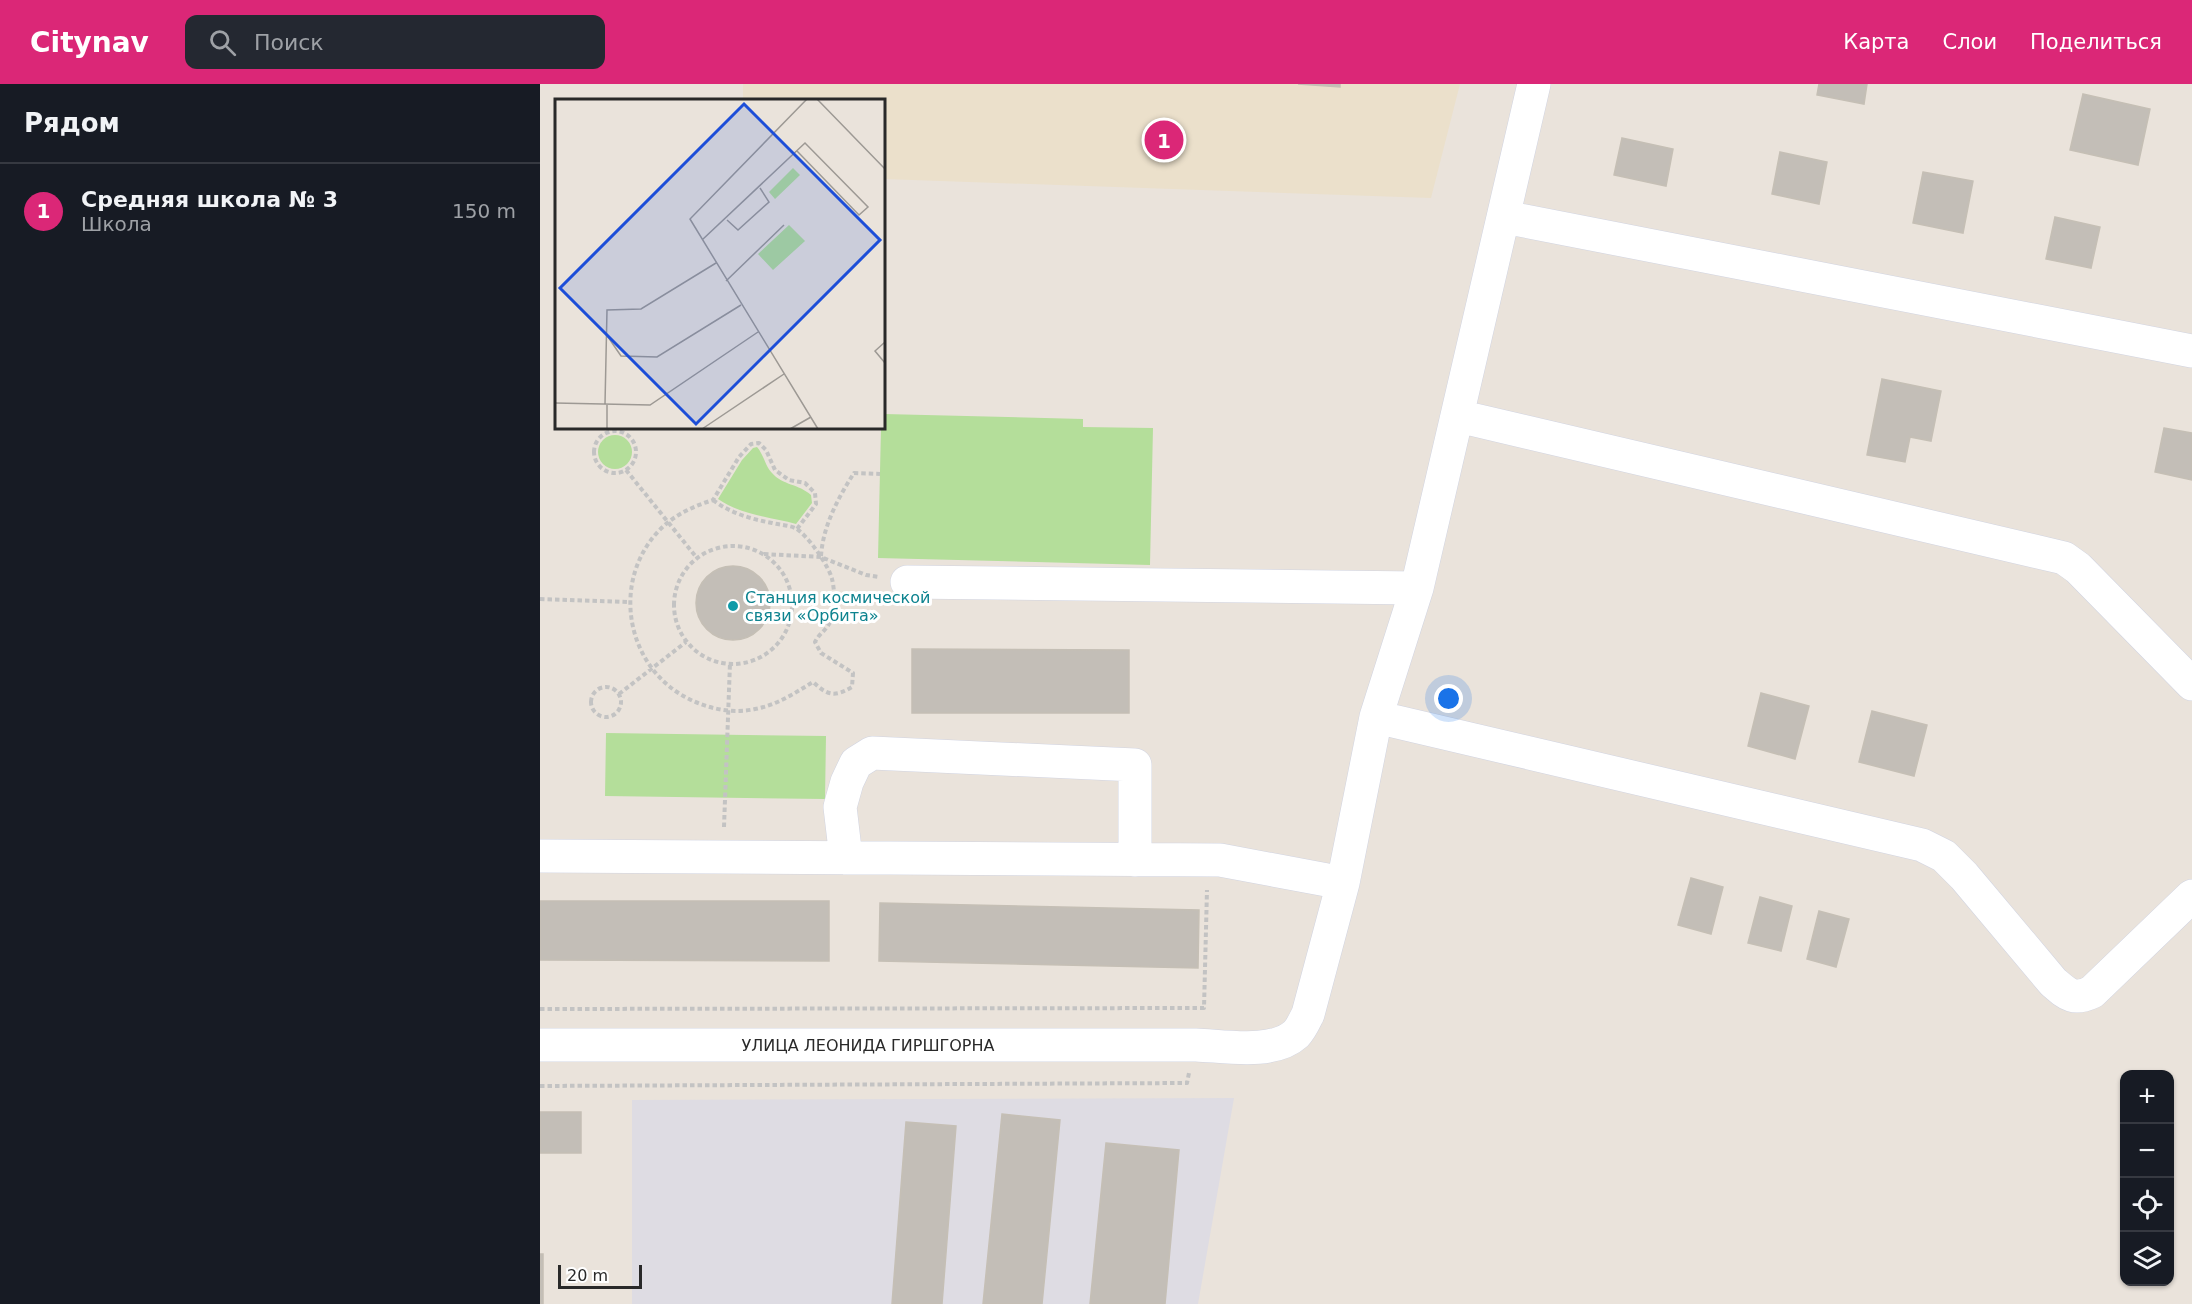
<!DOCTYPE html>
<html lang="ru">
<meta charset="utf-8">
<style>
:root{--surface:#171b24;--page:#242831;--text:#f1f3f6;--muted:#9ea1a6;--line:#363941;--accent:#db2777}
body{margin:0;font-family:"DejaVu Sans",sans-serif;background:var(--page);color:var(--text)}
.controls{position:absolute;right:18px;bottom:18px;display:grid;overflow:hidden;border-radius:12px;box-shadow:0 2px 4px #0004}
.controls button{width:54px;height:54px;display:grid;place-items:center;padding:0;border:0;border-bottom:2px solid var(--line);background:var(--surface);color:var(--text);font:30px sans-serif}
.scale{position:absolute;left:18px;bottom:15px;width:84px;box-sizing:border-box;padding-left:6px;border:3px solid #292929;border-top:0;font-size:16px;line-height:21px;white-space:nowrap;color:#292929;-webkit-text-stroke:4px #fff;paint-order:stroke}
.you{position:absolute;left:909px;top:615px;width:21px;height:21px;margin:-15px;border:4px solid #fff;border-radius:50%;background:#1a73e8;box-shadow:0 0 0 9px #1a73e833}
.badge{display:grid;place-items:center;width:39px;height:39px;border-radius:50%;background:var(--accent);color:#fff;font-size:20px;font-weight:700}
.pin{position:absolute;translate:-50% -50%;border:3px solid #fff;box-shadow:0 2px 6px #0006}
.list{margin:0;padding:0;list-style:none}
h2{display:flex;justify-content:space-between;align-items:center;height:78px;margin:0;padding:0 24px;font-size:26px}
h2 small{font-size:20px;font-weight:400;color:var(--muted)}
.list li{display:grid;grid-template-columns:39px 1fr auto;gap:18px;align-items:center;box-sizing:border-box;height:96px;padding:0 24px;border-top:2px solid var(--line)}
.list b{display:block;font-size:22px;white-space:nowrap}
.list p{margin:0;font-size:20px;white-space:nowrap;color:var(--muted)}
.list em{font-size:20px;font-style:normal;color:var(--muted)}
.icon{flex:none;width:33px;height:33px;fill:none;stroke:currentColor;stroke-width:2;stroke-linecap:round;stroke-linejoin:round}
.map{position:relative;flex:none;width:1652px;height:1220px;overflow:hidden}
header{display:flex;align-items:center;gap:36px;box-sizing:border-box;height:84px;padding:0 30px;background:var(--accent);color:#fff}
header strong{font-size:28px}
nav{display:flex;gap:33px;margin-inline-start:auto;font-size:21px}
.search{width:420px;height:54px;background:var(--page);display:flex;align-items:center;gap:15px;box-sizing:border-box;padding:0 21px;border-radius:12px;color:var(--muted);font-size:22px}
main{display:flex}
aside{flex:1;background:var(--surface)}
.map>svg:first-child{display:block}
.industrial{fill:#dedce3}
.education{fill:#ebe0cb}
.green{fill:#b4de9a}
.building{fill:#c3beb7;stroke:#c5bfb5;stroke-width:1.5}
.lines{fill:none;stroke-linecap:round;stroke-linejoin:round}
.minor-casing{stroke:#d1d4e1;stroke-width:34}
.path{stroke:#c3c3c3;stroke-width:4;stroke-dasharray:4.5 3;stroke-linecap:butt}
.minor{stroke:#fff;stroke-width:33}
.culture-dot{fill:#0f9aa8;stroke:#fff;stroke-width:2}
.labels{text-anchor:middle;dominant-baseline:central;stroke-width:6;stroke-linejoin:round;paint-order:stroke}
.culture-label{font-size:16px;fill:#0d838f;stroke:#fff;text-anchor:start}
.street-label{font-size:16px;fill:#292929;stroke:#fff}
.inset-road{fill:none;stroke:#9d9994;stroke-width:1.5}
.view{fill:#1d4ed8;fill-opacity:0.15;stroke:#1d4ed8;stroke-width:3}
.inset-edge{fill:none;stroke:#292929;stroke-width:3}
</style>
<header>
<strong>Citynav</strong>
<div class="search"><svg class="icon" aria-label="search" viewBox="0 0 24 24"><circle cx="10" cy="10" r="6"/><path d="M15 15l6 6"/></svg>Поиск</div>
<nav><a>Карта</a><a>Слои</a><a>Поделиться</a></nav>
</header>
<main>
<aside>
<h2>Рядом<small></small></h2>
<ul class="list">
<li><span class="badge">1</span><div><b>Средняя школа № 3</b><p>Школа</p></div><em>150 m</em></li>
</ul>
</aside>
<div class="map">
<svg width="1652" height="1220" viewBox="0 0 1652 1220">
<rect width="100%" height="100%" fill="#eae3db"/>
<path class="industrial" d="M 694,1014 L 658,1220 L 92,1220 L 92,1016 Z"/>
<path class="education" d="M 203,0 L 920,0 L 891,114 L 344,95 L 344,16 L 203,16 Z"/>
<path class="green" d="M 344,330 L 543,335 L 543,343 L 613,344 L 610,481 L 338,474 L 341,344 L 344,344 Z
M58 368a17 17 0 1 1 34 0a17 17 0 1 1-34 0Z
M 217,363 C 224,371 225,382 232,389 C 242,401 259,400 271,411 L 272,419 L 256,440 C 230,433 201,431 178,415 L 202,376 L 213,364 Z
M 66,649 L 286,652 L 285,715 L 65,712 Z"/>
<path class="building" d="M 758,0 L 800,0 L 800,3 Z
M 1279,0 L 1327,0 L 1324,20 L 1277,11 Z
M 1543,10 L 1610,25 L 1598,81 L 1530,66 Z
M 1082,54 L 1133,65 L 1126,102 L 1074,91 Z
M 1240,68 L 1287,78 L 1279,120 L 1232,110 Z
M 1383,88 L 1433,97 L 1423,149 L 1373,139 Z
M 1515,133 L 1560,143 L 1551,184 L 1506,175 Z
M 1342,295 L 1401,307 L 1391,357 L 1370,353 L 1365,378 L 1327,371 Z
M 1624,344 L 1652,349 L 1652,396 L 1615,388 Z
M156 519a37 37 0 1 1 74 0a37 37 0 1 1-74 0Z
M 372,565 L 589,566 L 589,629 L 372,629 Z
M 1221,609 L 1269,622 L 1255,675 L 1208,662 Z
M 1332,627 L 1387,641 L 1374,692 L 1319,678 Z
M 1151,794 L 1183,803 L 1171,850 L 1138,841 Z
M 1220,813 L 1252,822 L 1241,867 L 1208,859 Z
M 0,817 L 289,817 L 289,877 L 0,876 Z
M 340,819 L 659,826 L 658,884 L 339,877 Z
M 1279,827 L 1309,835 L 1296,883 L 1267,875 Z
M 0,1028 L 41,1028 L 41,1069 L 0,1069 Z
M 462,1030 L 520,1036 L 502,1220 L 443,1220 Z
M 366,1038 L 416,1042 L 402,1220 L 352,1220 Z
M 566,1059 L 639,1066 L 625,1220 L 550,1220 Z
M 0,1170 L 3,1170 L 3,1220 L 0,1220 Z"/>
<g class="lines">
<defs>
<path id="minor" d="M 964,133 L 1652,267
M 918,332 L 1524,474 L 1538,484 L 1652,600
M 367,498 L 877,504
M 836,633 L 1382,761 L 1404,772 L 1424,792 L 1513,898 C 1527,910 1533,917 1552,908 L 1652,812
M 0,772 L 680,776 L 803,799
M 306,774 L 300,723 L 307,698 L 316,679 L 332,669 L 595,681 L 595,776
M 0,961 L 656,961 C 685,962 733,971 756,950 C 761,945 765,936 768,930 L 803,799 L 836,633 L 877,504 L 994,0"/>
</defs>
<use href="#minor" class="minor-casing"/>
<path class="path" d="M54 368a21 21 0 1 1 42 0a21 21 0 1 1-42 0Z
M 86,386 L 157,474
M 173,416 C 190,429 211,435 232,439 C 240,441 248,441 255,444 C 267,450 289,482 292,495 C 295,507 296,529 289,540 C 285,547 279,550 275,558 L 281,569 L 313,589 L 312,603 C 295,613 288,612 273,598 C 255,609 237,621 215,625 C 193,630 169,625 149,615 C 88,585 71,503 115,451 C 130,433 151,423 173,416 L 199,373 L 211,360 L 219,359 L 226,366 L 235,386 L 249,396 L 265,399 L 275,409 L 276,420 L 257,445
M134 521a59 59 0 1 1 118 0a59 59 0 1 1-118 0Z
M 224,470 L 281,473 L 326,491 L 339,493
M 281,472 C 283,442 298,414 314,389 L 340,390
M 0,515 L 89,518
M51 618a15 15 0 1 1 30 0a15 15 0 1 1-30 0Z
M 79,610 L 146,558
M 184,743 L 190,579
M 0,925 L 664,924 L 667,806
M 0,1002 L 647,999 L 649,989"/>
<use href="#minor" class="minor"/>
</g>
<circle class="culture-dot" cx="193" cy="522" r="6"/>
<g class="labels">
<g class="culture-label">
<text x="205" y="513">Станция космической<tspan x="205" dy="18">связи «Орбита»</tspan></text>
</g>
<g class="street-label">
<text x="328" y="961">УЛИЦА ЛЕОНИДА ГИРШГОРНА</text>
</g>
</g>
<g transform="translate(15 15)">
<rect width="330" height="330" fill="#eae3db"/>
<path d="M 238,69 L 245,76 L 220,100 L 214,93 ZM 234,126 L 250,142 L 218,171 L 203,155 Z" fill="#b4de9a"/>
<path class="inset-road" d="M 252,0 L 135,120 L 263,330M 262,0 L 330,70M 172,121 L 183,131 L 214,103 L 205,89M 147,141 L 250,44 L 313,108 L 304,116 L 242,52M 171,182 L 229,126M 51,235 L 66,257 L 102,258 L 186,206M 330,243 L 320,252 L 330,264M 0,304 L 95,306 L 203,233M 50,305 L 52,211 L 86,210 L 161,164M 52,330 L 52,305M 147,330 L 229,275M 235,330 L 256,318"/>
<path class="view" d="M 189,5 L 325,141 L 141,325 L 5,189 Z"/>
<rect width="330" height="330" class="inset-edge"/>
</g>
</svg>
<div class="controls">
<button>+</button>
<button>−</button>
<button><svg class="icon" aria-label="locate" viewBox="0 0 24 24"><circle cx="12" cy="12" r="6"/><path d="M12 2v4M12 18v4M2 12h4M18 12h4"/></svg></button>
<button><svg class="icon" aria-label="layers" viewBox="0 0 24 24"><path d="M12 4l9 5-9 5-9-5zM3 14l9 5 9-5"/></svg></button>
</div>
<div class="scale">20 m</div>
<div class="you"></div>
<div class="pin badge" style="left:624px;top:56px">1</div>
</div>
</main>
